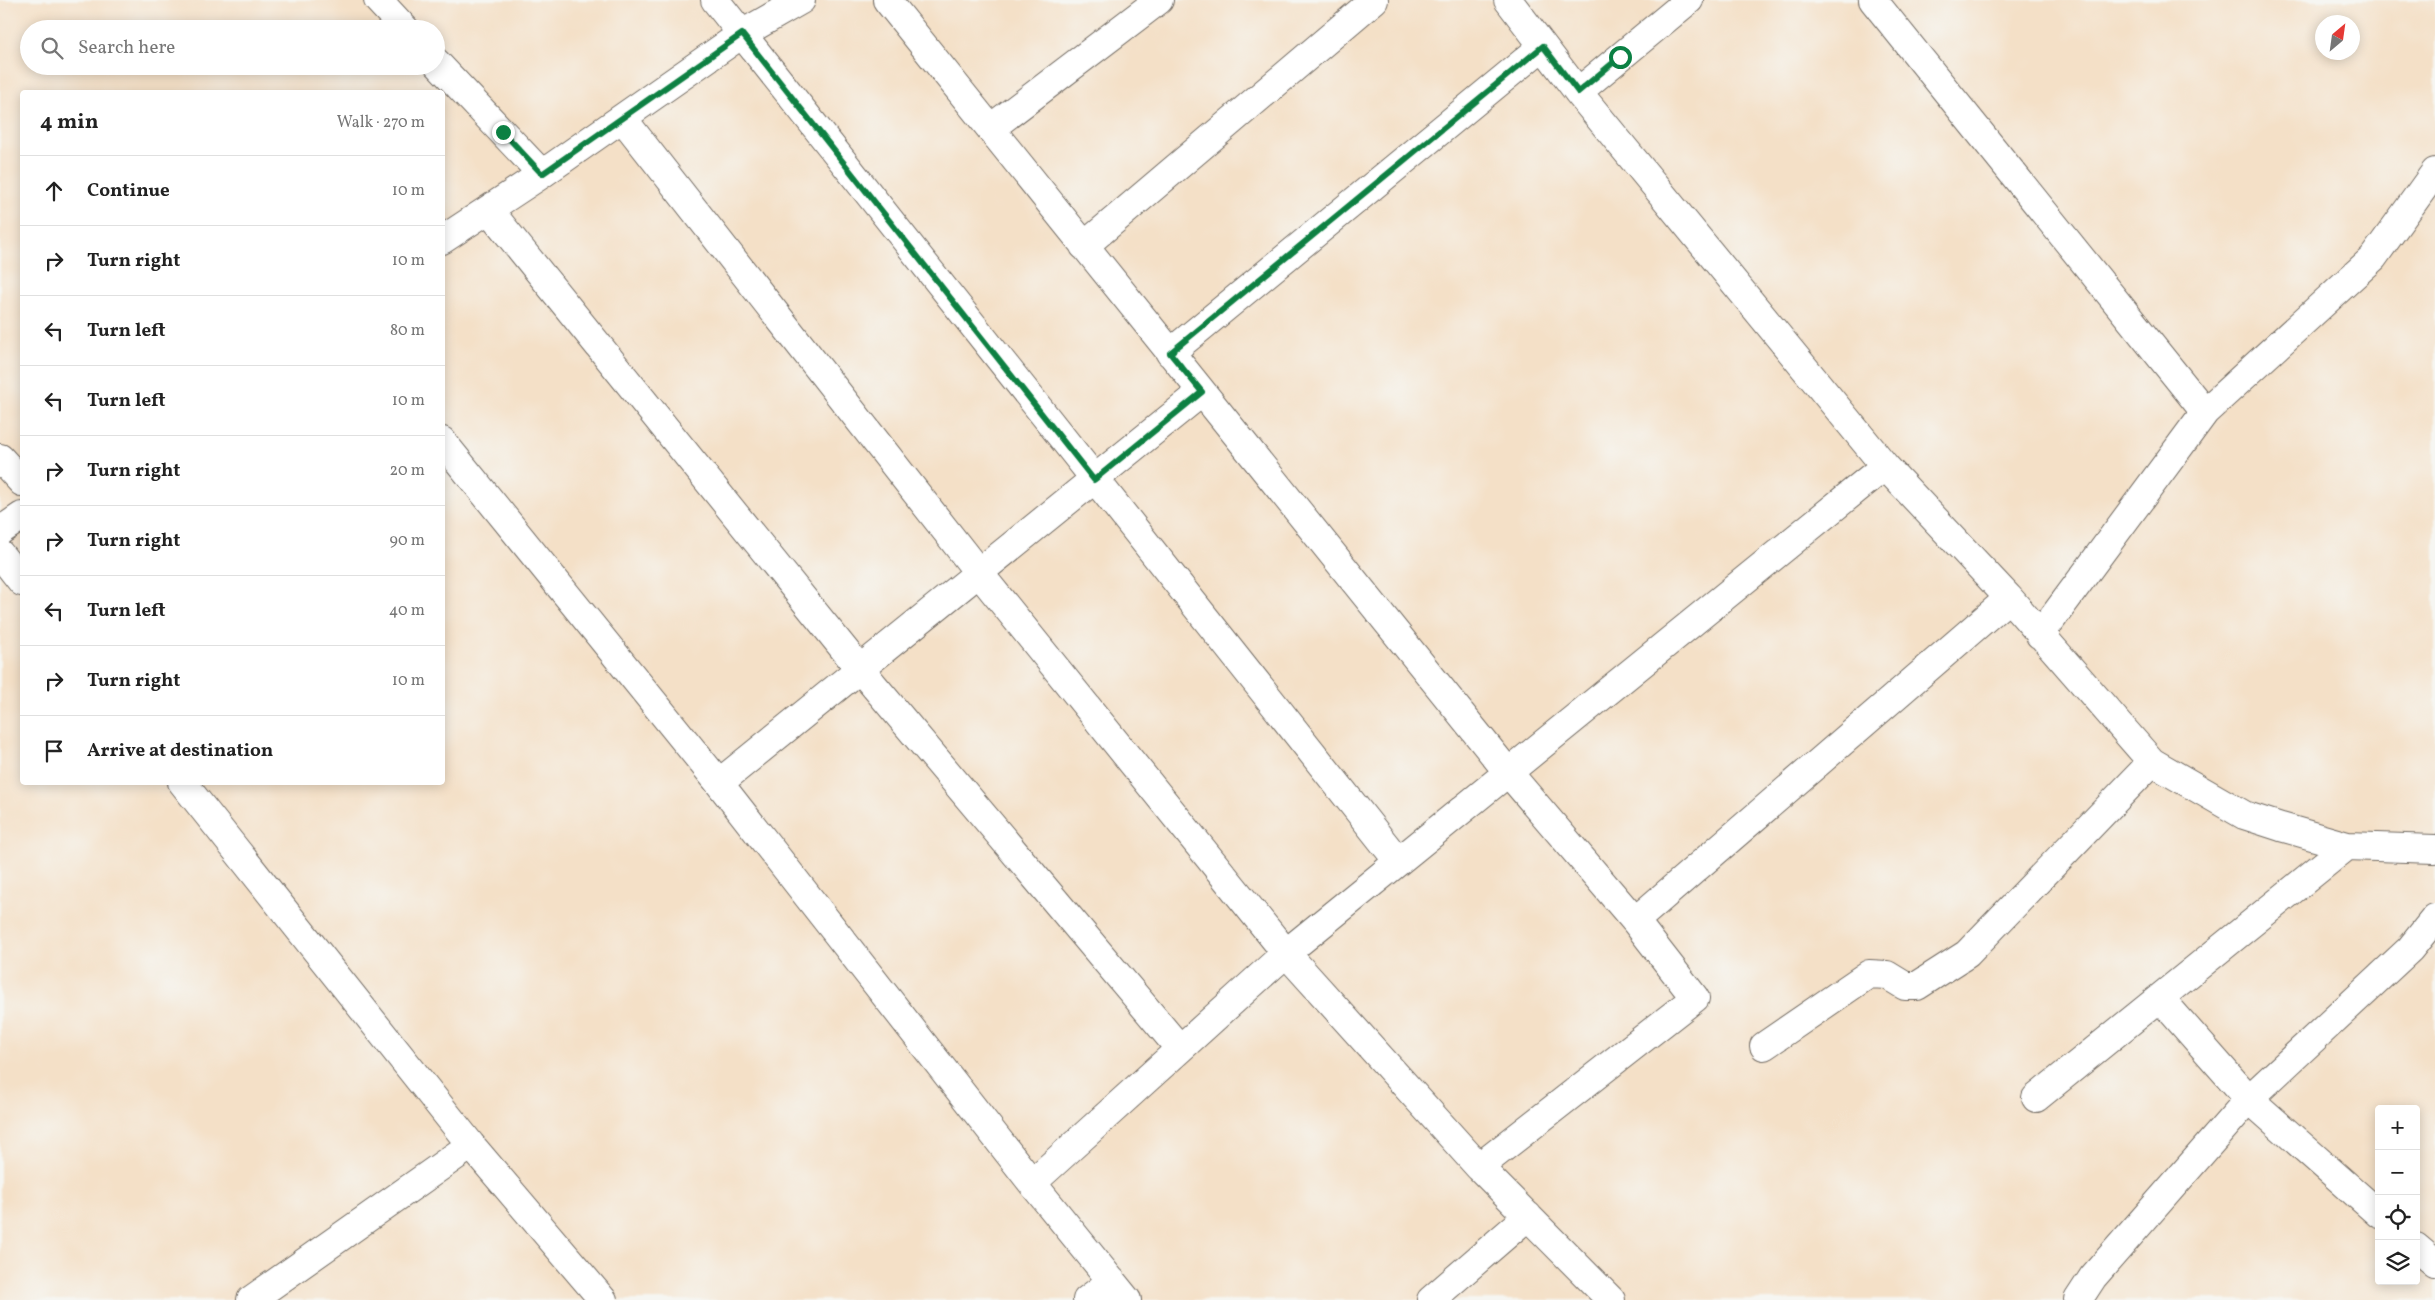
<!DOCTYPE html>
<meta charset="utf-8">
<style>
:root{--surface:#fff;--page:#f2f2f2;--text:#222;--muted:#767676;--line:#e0e0e0}
body{margin:0;font-family:Vollkorn,serif;background:var(--page);color:var(--text)}
.controls{position:absolute;right:15px;bottom:15px;display:grid;overflow:hidden;border-radius:5px;box-shadow:0 2px 12px #0003}
.controls button{width:45px;height:45px;display:grid;place-items:center;padding:0;border:0;border-bottom:1px solid var(--line);background:var(--surface);color:var(--text);font:25px sans-serif}
.compass{position:absolute;left:2315px;top:15px;width:45px;height:45px;border-radius:50%;background:var(--surface);box-shadow:0 2px 12px #0003;rotate:29deg}
.stop{position:absolute;width:15px;height:15px;margin:-11px;border:4px solid #0b8043;border-radius:50%;background:#fff}
.stop.end{background:#0b8043;border-color:#fff;box-shadow:0 1px 5px #0008}
.list{margin:0;padding:0;list-style:none}
h2{display:flex;justify-content:space-between;align-items:center;height:65px;margin:0;padding:0 20px;font-size:21px}
h2 small{font-size:16px;font-weight:400;color:var(--muted)}
.list li{display:grid;grid-template-columns:32px 1fr auto;gap:15px;align-items:center;box-sizing:border-box;height:70px;padding:0 20px;border-top:1px solid var(--line)}
.list b{display:block;font-size:19px;white-space:nowrap}
.list em{font-size:16px;font-style:normal;color:var(--muted)}
.icon{flex:none;width:28px;height:28px;fill:none;stroke:currentColor;stroke-width:2;stroke-linecap:round;stroke-linejoin:round}
.map{position:relative;flex:none;width:2435px;height:1300px;overflow:hidden}
.search{position:absolute;background:var(--surface);box-shadow:0 2px 12px #0003;left:20px;top:20px;width:425px;height:55px;display:flex;align-items:center;gap:12px;box-sizing:border-box;padding:0 18px;border-radius:28px;color:var(--muted);font-size:19px}
.panel{position:absolute;background:var(--surface);box-shadow:0 2px 12px #0003;left:20px;top:90px;width:425px;height:695px;border-radius:5px}
.map>svg:first-child{display:block}
.lines{fill:none;stroke-linecap:round;stroke-linejoin:round}
.minor-casing{stroke:#716a62;stroke-width:30}
.minor{stroke:#fff;stroke-width:28}
.route{stroke:#0b8043;stroke-width:6}
</style>
<div class="map">
<svg width="2435" height="1300" viewBox="0 0 2435 1300">
<rect width="100%" height="100%" fill="#f6f6f2"/>
<filter id="ink" filterUnits="userSpaceOnUse"><feTurbulence type="fractalNoise" baseFrequency=".02" numOctaves="2"/><feDisplacementMap in="SourceGraphic" scale="10" xChannelSelector="R" yChannelSelector="G"/><feConvolveMatrix kernelMatrix="1 2 1 2 8 2 1 2 1" color-interpolation-filters="sRGB"/></filter>
<filter id="wash" filterUnits="userSpaceOnUse"><feTurbulence type="fractalNoise" baseFrequency=".0096" numOctaves="4" result="noise"/><feDisplacementMap in="SourceGraphic" scale="20" xChannelSelector="R" yChannelSelector="G"/><feGaussianBlur stdDeviation="1.12" result="paint"/><feColorMatrix in="noise" values="0 0 0 0 0 0 0 0 0 0 0 0 0 0 0 0 0 1.4 0 .05"/><feComposite in="paint" operator="in"/></filter>
<g filter="url(#wash)">
<rect width="100%" height="100%" fill="#f4e0c7"/>
</g>
<g filter="url(#ink)">
<g class="lines">
<defs>
<path id="minor" d="M 378,0 L 405,29
M 715,0 L 1398,861
M 887,0 L 1507,771 L 1635,921 L 1695,998 L 1479,1167
M 1508,0 L 1578,92 L 1885,466 L 2009,598 L 2152,762 L 2244,815 L 2281,827 L 2347,846 L 2435,849
M 1873,0 L 2205,412
M 436,62 L 542,174
M 1578,92 L 1689,0
M 623,119 L 979,573 L 1286,953 L 1479,1167 L 1611,1300
M 991,128 L 1159,0
M 489,210 L 860,669 L 1180,1049
M 442,240 L 542,174 L 742,34 L 801,0
M 1084,246 L 1374,0
M 1170,353 L 1543,46
M 442,441 L 719,783 L 1032,1183 L 1127,1300
M 0,458 L 22,482
M 0,531 L 22,516
M 0,554 L 22,582
M 2040,635 L 2205,412 L 2373,258 L 2435,172
M 182,782 L 471,1145 L 603,1300
M 719,783 L 1202,392
M 1635,921 L 2009,598
M 2160,998 L 2249,1099 L 2379,1214
M 1764,1046 L 1869,974 L 1887,975 L 1905,986 L 1917,986 L 1967,954 L 2152,762
M 2036,1098 L 2347,846
M 1032,1183 L 1286,953 L 1885,466
M 2416,1247 L 2435,1263
M 251,1300 L 471,1145
M 1087,1300 L 1112,1281
M 1431,1300 L 1528,1216
M 2078,1300 L 2093,1277 L 2249,1099 L 2410,949 L 2435,918"/>
</defs>
<use href="#minor" class="minor-casing"/>
<use href="#minor" class="minor"/>
</g>
</g>
<g class="lines" filter="url(#ink)">
<path class="route" d="M 503,132 L 542,174 L 742,34 L 1094,480 L 1202,392 L 1170,353 L 1543,46 L 1578,92 L 1620,57"/>
</g>
</svg>
<div class="controls">
<button>+</button>
<button>−</button>
<button><svg class="icon" aria-label="locate" viewBox="0 0 24 24"><circle cx="12" cy="12" r="6"/><path d="M12 2v4M12 18v4M2 12h4M18 12h4"/></svg></button>
<button><svg class="icon" aria-label="layers" viewBox="0 0 24 24"><path d="M12 4l9 5-9 5-9-5zM3 14l9 5 9-5"/></svg></button>
</div>
<svg class="compass" viewBox="-18 -18 36 36"><path d="M0-13l5 13h-10z" fill="#e53935"/><path d="M0 13l5-13h-10z" fill="#767676"/></svg>
<div class="stop" style="left:1620px;top:57px"></div>
<div class="stop end" style="left:503px;top:132px"></div>
<div class="search"><svg class="icon" aria-label="search" viewBox="0 0 24 24"><circle cx="10" cy="10" r="6"/><path d="M15 15l6 6"/></svg>Search here</div>
<section class="panel">
<h2>4 min<small>Walk · 270 m</small></h2>
<ul class="list">
<li><svg class="icon" aria-label="ahead" viewBox="0 0 24 24"><path d="M12 20V5M6 11l6-6 6 6"/></svg><div><b>Continue</b></div><em>10 m</em></li>
<li><svg class="icon" aria-label="right" viewBox="0 0 24 24"><path d="M7 20v-9h11M14 6l5 5-5 5"/></svg><div><b>Turn right</b></div><em>10 m</em></li>
<li><svg class="icon" aria-label="left" viewBox="0 0 24 24"><path d="M17 20v-9H6M10 6l-5 5 5 5"/></svg><div><b>Turn left</b></div><em>80 m</em></li>
<li><svg class="icon" aria-label="left" viewBox="0 0 24 24"><path d="M17 20v-9H6M10 6l-5 5 5 5"/></svg><div><b>Turn left</b></div><em>10 m</em></li>
<li><svg class="icon" aria-label="right" viewBox="0 0 24 24"><path d="M7 20v-9h11M14 6l5 5-5 5"/></svg><div><b>Turn right</b></div><em>20 m</em></li>
<li><svg class="icon" aria-label="right" viewBox="0 0 24 24"><path d="M7 20v-9h11M14 6l5 5-5 5"/></svg><div><b>Turn right</b></div><em>90 m</em></li>
<li><svg class="icon" aria-label="left" viewBox="0 0 24 24"><path d="M17 20v-9H6M10 6l-5 5 5 5"/></svg><div><b>Turn left</b></div><em>40 m</em></li>
<li><svg class="icon" aria-label="right" viewBox="0 0 24 24"><path d="M7 20v-9h11M14 6l5 5-5 5"/></svg><div><b>Turn right</b></div><em>10 m</em></li>
<li><svg class="icon" aria-label="arrive" viewBox="0 0 24 24"><path d="M6 21V4h12l-3 4 3 4H6"/></svg><div><b>Arrive at destination</b></div></li>
</ul>
</section>
</div>
